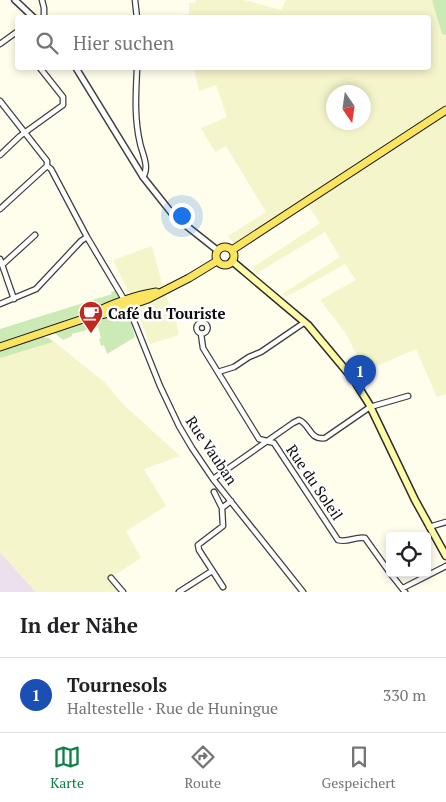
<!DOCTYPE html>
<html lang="de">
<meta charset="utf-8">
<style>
:root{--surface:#fff;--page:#f2f2f2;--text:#202124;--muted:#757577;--line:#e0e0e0;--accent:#0b8043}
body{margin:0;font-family:"PT Serif",serif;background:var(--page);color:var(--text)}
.controls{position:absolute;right:15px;bottom:15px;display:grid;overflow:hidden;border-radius:5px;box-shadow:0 2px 8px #0003}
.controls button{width:45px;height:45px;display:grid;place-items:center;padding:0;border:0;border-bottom:1px solid var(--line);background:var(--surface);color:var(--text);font:25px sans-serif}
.compass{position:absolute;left:326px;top:85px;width:45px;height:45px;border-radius:50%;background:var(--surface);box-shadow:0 2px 8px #0003;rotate:167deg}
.you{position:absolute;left:181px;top:215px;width:18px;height:18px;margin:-12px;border:4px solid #fff;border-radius:50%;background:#1a73e8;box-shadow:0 0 0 8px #1a73e833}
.badge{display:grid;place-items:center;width:32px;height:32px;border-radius:50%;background:var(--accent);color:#fff;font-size:16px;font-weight:700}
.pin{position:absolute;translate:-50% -41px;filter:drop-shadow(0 1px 2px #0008)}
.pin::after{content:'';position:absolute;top:26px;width:18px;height:15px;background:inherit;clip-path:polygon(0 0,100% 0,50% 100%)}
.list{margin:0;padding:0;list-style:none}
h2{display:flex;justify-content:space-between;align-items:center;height:65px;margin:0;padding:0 20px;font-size:21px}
h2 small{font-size:16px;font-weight:400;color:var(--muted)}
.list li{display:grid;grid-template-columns:32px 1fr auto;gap:15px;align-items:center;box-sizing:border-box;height:75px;padding:0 20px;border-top:1px solid var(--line)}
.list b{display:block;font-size:19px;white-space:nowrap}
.list p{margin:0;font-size:16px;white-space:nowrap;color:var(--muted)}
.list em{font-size:16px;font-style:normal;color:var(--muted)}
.icon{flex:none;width:28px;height:28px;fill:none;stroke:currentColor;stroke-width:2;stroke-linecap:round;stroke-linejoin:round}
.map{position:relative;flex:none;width:446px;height:592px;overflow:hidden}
.search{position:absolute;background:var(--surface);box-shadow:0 2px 8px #0003;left:15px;right:15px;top:15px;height:55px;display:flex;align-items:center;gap:12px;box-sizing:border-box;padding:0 18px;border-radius:5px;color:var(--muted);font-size:19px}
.sheet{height:140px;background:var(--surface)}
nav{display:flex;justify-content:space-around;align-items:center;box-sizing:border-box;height:70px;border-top:1px solid var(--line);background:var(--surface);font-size:14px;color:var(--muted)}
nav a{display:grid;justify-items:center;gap:2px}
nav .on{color:var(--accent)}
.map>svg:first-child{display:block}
.industrial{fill:#ebe0ec}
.farmland{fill:#f5f5cc;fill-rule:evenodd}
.green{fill:#cceab5}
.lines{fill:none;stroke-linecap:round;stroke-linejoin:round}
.minor-casing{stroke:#3f3f3f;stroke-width:7}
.tertiary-casing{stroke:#3f3f3f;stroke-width:8}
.secondary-casing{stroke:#2e2e2e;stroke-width:9}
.primary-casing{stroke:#1d1d1d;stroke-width:9}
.minor{stroke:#fff;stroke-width:4.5}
.tertiary{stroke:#fff;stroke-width:5}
.secondary{stroke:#fffda7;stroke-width:6}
.primary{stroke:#fbe460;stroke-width:7}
.labels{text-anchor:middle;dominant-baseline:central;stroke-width:5;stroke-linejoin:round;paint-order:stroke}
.poi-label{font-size:15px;font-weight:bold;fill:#0c0c0c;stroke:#fff;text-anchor:start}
.street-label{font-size:15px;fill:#0c0c0c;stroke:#fff}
</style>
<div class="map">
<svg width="446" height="592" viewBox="0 0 446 592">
<rect width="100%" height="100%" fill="#fffdec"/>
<path class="industrial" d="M 0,552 L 36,592 L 0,592 Z"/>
<path class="farmland" d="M 196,0 L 244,0 L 281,10 L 286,0 L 432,0 L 442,34 L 446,35 L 446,394 L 437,397 L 416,349 L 365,371 L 345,332 L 320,300 L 356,280 L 345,264 L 286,297 L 282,294 L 340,257 L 325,232 L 257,273 L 252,268 L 320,223 L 308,205 L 238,249 L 228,236 L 266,212 L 226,146 L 215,152 L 201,128 L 227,117 L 216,85 L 199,91 L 194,68 L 428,68 L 428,18 L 189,18 L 189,3 L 195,3 ZM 334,92 L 364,92 L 364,122 L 334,122 Z
M 152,246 L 165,295 L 175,315 L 179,335 L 150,344 L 136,308 L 113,260 Z
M 52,340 L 104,382 L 124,405 L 180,456 L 144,469 L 166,506 L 126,531 L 141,558 L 109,579 L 120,592 L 36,592 L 0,552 L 0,356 Z"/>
<path class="green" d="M 432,0 L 446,0 L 446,35 L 442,34 Z
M 116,290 L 120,298 L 120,301 L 0,343 L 0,329 L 112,294 L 111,292 Z
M 120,310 L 128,313 L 135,337 L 107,354 L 104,345 L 101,346 L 99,339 L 101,338 L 98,327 L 72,334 L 72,336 L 63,340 L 53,332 Z
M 42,337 L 49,338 L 53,342 L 0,358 L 0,350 Z"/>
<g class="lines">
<defs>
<path id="minor" d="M 42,0 L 44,8 L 44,18
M 135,0 L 137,18
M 0,44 L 18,31
M 137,68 C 136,93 134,117 140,143 C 142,153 150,167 143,177
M 0,101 L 47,161 L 47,166 L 51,169 L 87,237 L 125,301
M 0,155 L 20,136 L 63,105 L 63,97 L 40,68
M 0,209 L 47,166
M 0,259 L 14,299
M 2,265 L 35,235
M 0,304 L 36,289 L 81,241 L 87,237
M 128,306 L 160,386 L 179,426 L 192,448 L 213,479 L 303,592
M196.5 328a5.5 5.5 0 1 1 11 0a5.5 5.5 0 1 1-11 0Z
M 201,334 L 203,348 L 259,439 L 274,443 L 338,540 C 348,543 356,536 365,538 L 390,573
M 218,372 L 234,367 L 249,357 L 261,352 L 305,322
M 213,479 L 293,423 L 299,420 C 310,424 310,441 325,438 L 370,407 L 408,396
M 214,492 L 222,508
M 429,527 L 446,522
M 390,573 L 405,592
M 111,578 L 123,592
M 223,587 L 199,550 L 198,545 L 223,526 L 222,508 L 231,501
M 403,588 L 446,566
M 179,592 L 212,571"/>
<path id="tertiary" d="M 15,0 L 34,18
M 76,68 L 143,177 L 174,216 L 217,250"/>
<path id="secondary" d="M 232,261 L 308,325 L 354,380 L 369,404 L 415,500 L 446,556"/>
<path id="primary" d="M216 256a9 9 0 1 1 18 0a9 9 0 1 1-18 0Z
M 232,250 L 446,110
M 93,314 C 110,304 137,295 156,292
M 0,347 L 89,317 L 105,314 L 148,299 L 189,278 L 217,261"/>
</defs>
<use href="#minor" class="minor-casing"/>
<use href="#tertiary" class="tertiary-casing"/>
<use href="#secondary" class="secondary-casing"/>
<use href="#primary" class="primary-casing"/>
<use href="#minor" class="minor"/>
<use href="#tertiary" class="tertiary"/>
<use href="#secondary" class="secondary"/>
<use href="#primary" class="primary"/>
</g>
<defs>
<symbol id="cafe-pin" viewBox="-11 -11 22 30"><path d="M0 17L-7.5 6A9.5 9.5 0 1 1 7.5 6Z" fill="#bf2922" stroke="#fff"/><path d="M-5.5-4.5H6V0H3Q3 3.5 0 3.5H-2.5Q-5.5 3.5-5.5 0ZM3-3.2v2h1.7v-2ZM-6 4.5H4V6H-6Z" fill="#fff"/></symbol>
</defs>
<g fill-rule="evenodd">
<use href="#cafe-pin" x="77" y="299" width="28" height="38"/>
</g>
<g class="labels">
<g class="poi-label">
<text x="108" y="313">Café du Touriste</text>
</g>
<g class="street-label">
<text transform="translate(212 450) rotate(56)">Rue Vauban</text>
<text transform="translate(315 482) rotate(56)">Rue du Soleil</text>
</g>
</g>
</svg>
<div class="controls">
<button><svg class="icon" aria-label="locate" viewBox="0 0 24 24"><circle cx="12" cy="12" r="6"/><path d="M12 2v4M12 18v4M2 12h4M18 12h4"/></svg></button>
</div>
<svg class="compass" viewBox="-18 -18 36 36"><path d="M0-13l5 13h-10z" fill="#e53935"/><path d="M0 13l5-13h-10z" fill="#757577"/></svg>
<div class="you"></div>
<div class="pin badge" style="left:360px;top:396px;background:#1a4fb4">1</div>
<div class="search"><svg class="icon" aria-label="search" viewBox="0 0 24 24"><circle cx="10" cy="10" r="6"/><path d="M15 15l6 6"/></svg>Hier suchen</div>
</div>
<section class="sheet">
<h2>In der Nähe<small></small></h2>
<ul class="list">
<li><span class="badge" style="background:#1a4fb4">1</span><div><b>Tournesols</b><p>Haltestelle · Rue de Huningue</p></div><em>330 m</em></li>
</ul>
</section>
<nav>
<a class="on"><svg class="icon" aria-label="map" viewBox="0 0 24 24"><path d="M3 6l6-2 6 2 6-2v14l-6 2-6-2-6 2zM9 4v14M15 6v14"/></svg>Karte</a>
<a><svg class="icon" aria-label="directions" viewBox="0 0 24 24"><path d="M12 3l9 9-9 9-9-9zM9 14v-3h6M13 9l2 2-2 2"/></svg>Route</a>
<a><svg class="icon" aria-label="saved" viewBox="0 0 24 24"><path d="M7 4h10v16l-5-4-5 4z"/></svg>Gespeichert</a>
</nav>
